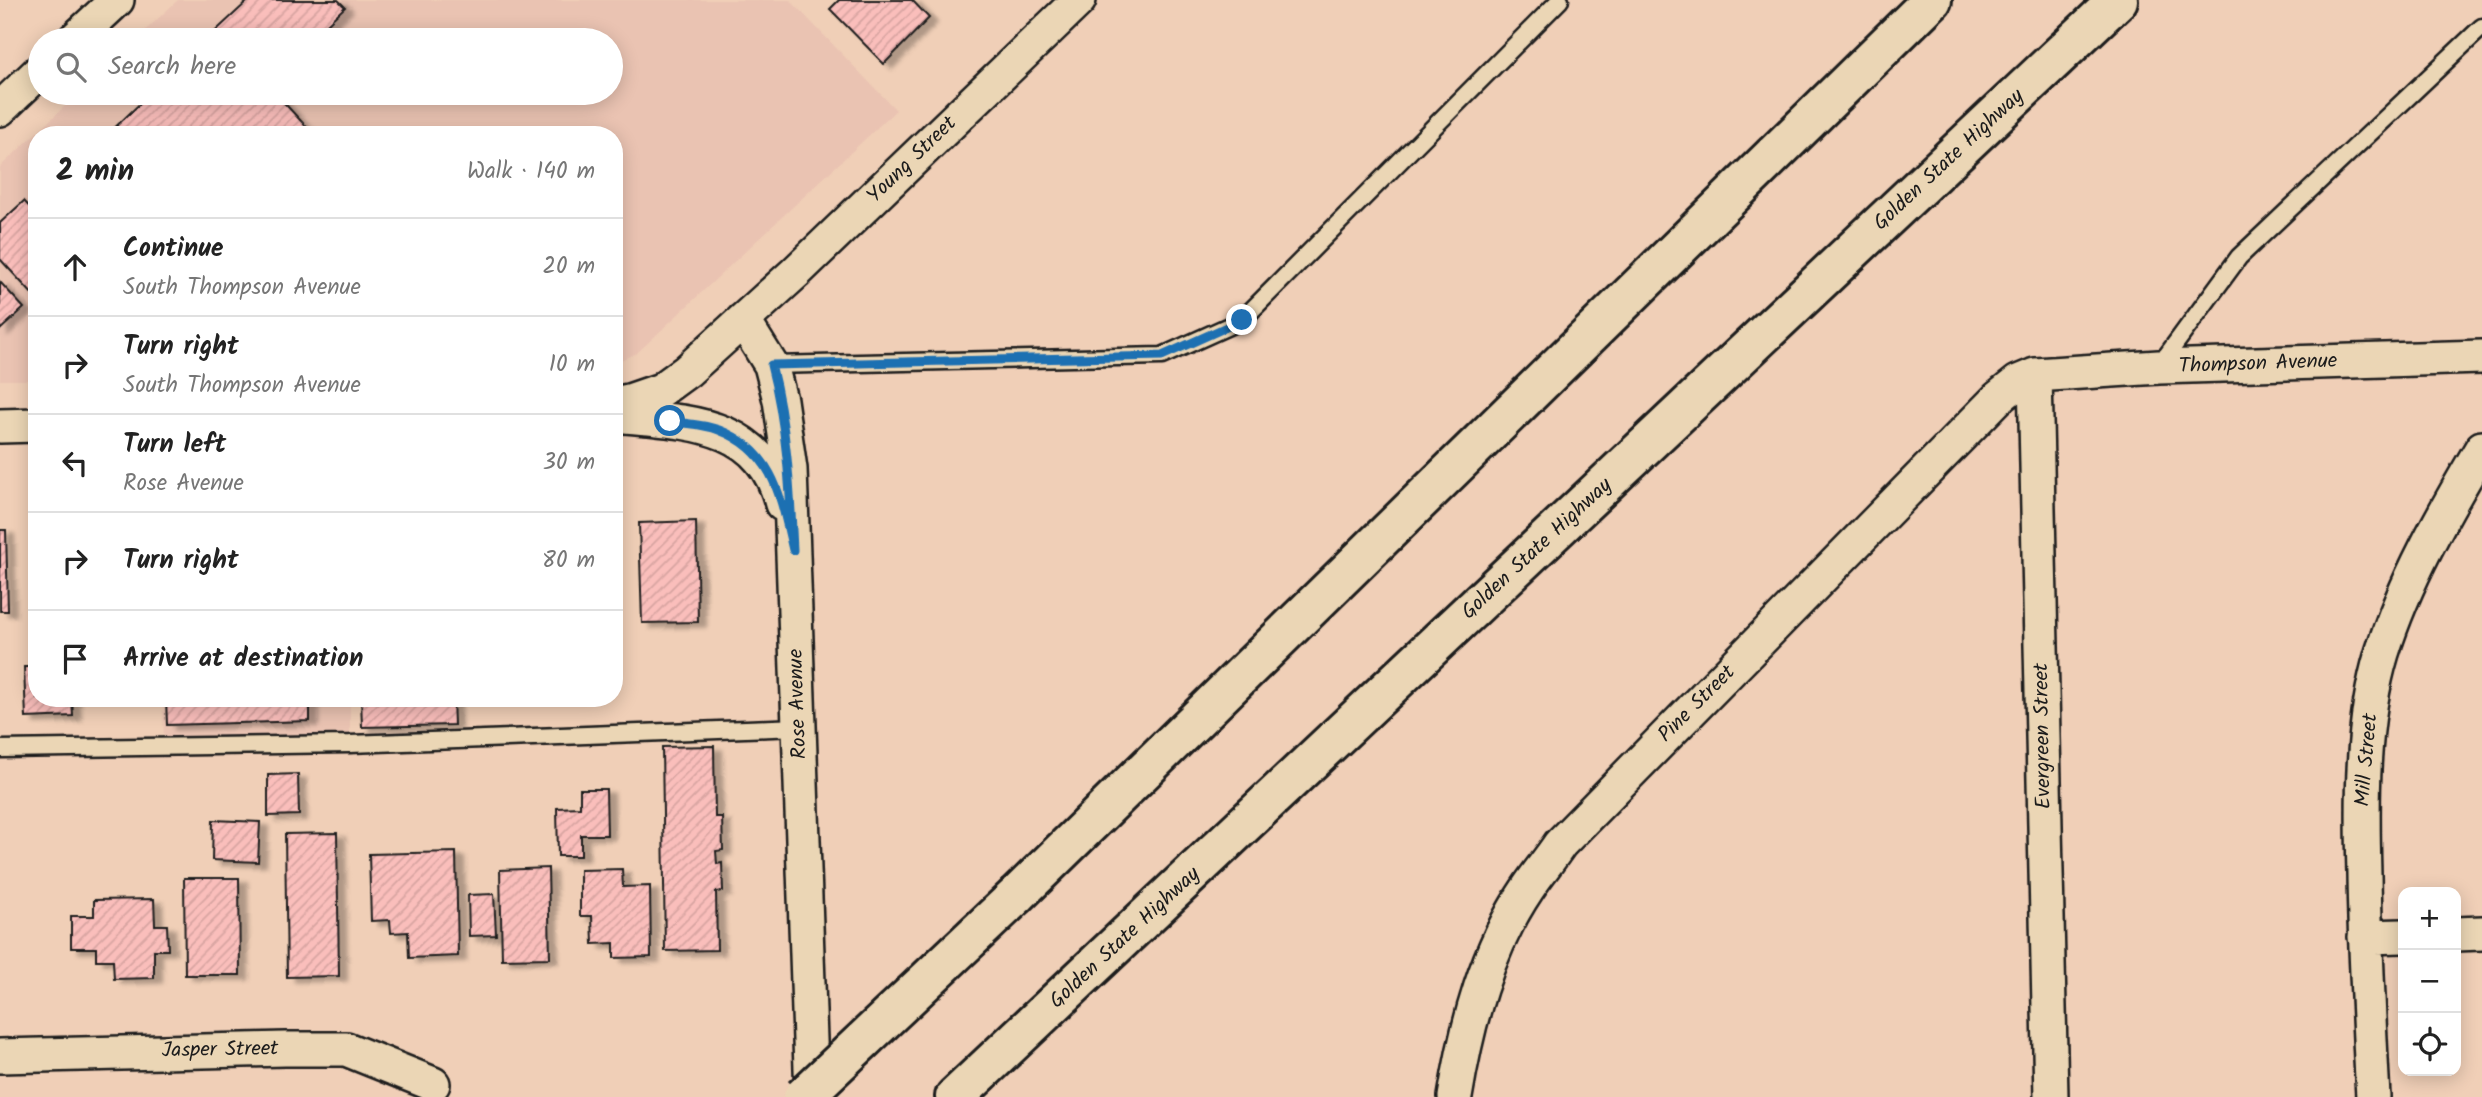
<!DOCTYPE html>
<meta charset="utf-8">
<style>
:root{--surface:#fff;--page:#f6f6f6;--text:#222;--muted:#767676;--line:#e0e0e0}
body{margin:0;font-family:Kalam,sans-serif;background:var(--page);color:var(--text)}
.controls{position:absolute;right:21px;bottom:21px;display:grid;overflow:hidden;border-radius:14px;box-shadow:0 4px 18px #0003}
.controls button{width:63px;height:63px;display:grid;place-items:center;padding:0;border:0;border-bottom:2px solid var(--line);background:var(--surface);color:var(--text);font:35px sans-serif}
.stop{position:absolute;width:21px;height:21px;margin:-16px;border:5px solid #1f6fb2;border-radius:50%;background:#fff}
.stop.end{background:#1f6fb2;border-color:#fff;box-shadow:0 2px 7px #0008}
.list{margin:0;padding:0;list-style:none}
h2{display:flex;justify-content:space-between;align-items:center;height:91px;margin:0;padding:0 28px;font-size:30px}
h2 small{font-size:23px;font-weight:400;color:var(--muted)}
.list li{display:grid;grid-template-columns:46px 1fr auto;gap:21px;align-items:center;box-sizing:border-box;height:98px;padding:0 28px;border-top:2px solid var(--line)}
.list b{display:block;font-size:26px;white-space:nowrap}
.list p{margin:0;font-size:23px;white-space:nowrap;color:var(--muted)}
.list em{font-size:23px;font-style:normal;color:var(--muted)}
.icon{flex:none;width:38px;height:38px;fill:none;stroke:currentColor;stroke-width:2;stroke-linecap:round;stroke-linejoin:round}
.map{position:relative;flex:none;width:2482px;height:1097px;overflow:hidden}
.search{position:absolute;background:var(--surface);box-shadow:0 4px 18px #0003;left:28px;top:28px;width:595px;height:77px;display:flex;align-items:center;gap:18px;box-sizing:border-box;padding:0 24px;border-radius:38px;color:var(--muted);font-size:26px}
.panel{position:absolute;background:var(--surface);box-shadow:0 4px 18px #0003;left:28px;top:126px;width:595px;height:581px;border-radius:28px}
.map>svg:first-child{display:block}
.built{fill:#eac3b2}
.building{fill:url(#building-hatch);stroke:#1c1c1c;stroke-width:2;filter:url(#shadow)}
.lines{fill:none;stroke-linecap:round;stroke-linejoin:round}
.service-casing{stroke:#1c1c1c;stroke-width:21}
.minor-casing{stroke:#1c1c1c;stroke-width:38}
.motorway-casing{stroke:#1c1c1c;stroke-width:44}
.service{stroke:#ebd6b5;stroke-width:16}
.minor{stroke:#ebd6b5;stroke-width:33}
.motorway{stroke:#ebd6b5;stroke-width:38}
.motorway-bridge-casing{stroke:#1c1c1c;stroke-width:44;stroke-linecap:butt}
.motorway-bridge{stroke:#ebd6b5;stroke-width:38}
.route{stroke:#1f6fb2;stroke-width:9}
.labels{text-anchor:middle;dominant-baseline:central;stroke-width:5;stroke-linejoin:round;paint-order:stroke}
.street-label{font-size:21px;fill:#1c1c1c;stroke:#ebd6b5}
</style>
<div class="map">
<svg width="2482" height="1097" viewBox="0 0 2482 1097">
<defs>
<pattern id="building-hatch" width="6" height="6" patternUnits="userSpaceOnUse" patternTransform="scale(1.75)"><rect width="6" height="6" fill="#fabebb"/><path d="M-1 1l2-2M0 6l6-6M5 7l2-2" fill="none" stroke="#d6a3a0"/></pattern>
<filter id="shadow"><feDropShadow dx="8" dy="4.5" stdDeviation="2" flood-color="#0004"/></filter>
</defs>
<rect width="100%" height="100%" fill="#f0cfb7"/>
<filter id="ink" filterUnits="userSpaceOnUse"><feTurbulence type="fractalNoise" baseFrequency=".0143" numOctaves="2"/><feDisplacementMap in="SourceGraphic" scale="14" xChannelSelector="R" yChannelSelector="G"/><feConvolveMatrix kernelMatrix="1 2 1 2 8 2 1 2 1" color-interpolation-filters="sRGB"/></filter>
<g filter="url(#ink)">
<path class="built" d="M 178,0 L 790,0 L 896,110 L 637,353 L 614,363 L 614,135 L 37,135 L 37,380 L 0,380 L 0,167 L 79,93 L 611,93 L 611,40 L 135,40 Z
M 163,698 L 350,698 L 350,744 L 164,747 Z"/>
<path class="building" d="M 249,0 L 338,0 L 345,7 L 310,40 L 206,40 Z
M 839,0 L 912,0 L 929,18 L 884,64 L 830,9 Z
M 151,93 L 275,93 L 314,135 L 107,135 Z
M 24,201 L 37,215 L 37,295 L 35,297 L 0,259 L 0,223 Z
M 0,282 L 24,308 L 0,330 Z
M 696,521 L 698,622 L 642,623 L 639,523 Z
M 0,530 L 6,530 L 8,611 L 0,611 Z
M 24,667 L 37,667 L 37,698 L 72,698 L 73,716 L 26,718 Z
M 166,698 L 310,698 L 310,721 L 167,725 Z
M 361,698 L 453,698 L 454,725 L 362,727 Z
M 714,746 L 715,817 L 722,817 L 723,850 L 716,851 L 717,864 L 722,863 L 723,891 L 716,892 L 717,950 L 665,951 L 662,747 Z
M 298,774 L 299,815 L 268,816 L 268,775 Z
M 580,789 L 606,789 L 607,835 L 581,835 L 581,856 L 558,856 L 557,808 L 580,807 Z
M 213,820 L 260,822 L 258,862 L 212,860 Z
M 337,833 L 339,976 L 287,977 L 285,834 Z
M 456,852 L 458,956 L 409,958 L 408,932 L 391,933 L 390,920 L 371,921 L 369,854 Z
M 548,868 L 550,958 L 502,959 L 500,870 Z
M 622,869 L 623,887 L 650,886 L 651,957 L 614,958 L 614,943 L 593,944 L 592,916 L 580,916 L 580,870 Z
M 184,878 L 239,878 L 240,975 L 185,975 Z
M 494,894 L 496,935 L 469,936 L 468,895 Z
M 154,899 L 155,925 L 167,925 L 168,950 L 154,950 L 154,978 L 114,979 L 113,960 L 96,960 L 96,948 L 71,948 L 71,916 L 94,916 L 94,900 Z"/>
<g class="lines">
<defs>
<path id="service" d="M 771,365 L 1162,356 L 1242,320 L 1560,0
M 2159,366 L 2239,257 L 2482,27
M 0,749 L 350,744 L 799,727"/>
<path id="minor" d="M 74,40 L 117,0
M 0,109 L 40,71
M 743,320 L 771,365 L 780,400 L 790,469 L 812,1097
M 2035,375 L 2051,1097
M 614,404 L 629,401 L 661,390 L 687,371 L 795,273 L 1079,0
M 614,415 C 685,422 761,420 782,504
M 0,426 L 37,425
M 2456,934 L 2482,933
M 2365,937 L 2403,936
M 0,1056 L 285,1049 L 346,1049 L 433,1084
M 1455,1097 C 1467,1024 1486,950 1528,888 C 1538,873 1550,859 1560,844 L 1998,398 L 2018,382 L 2035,375 L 2159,367 L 2482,357
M 2373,1097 C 2369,1023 2365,949 2364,874 C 2362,802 2361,722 2382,653 C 2405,580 2443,514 2482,448"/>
<path id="motorway" d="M 1017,895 L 1932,0
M 955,1097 L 2118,0"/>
</defs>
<use href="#service" class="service-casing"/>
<use href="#minor" class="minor-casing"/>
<use href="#motorway" class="motorway-casing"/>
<use href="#service" class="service"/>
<use href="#minor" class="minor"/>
<use href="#motorway" class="motorway"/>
<defs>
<path id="motorway-bridge" d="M 803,1097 L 1017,895"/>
</defs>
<use href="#motorway-bridge" class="motorway-bridge-casing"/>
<use href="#motorway-bridge" class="motorway-bridge"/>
</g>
</g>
<g class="lines" filter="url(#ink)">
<path class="route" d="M 670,421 C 686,424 704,424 719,430 C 775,451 781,499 793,550 C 790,487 787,426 771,365 L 1162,356 L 1242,320"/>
</g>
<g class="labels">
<g class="street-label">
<text transform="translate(912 160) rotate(-44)">Young Street</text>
<text transform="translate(1949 160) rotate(-43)">Golden State Highway</text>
<text transform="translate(2258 364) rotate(-2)">Thompson Avenue</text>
<text transform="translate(1537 549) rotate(-43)">Golden State Highway</text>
<text transform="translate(798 704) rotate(-92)">Rose Avenue</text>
<text transform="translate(1697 704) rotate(-45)">Pine Street</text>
<text transform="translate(2043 736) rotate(-91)">Evergreen Street</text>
<text transform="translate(2367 760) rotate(-85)">Mill Street</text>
<text transform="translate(1125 938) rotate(-43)">Golden State Highway</text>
<text transform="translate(220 1050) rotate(-1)">Jasper Street</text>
</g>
</g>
</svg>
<div class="controls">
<button>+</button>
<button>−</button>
<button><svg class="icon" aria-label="locate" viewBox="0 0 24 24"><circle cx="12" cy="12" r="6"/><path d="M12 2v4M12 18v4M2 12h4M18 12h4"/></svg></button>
</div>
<div class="stop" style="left:670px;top:421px"></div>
<div class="stop end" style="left:1242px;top:320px"></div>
<div class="search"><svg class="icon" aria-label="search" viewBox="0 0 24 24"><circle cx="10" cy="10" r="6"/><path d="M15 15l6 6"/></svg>Search here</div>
<section class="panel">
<h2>2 min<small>Walk · 140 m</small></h2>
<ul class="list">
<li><svg class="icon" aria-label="ahead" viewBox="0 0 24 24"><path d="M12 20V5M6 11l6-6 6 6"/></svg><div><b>Continue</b><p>South Thompson Avenue</p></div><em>20 m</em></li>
<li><svg class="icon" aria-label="right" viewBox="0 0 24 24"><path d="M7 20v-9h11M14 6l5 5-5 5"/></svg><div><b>Turn right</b><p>South Thompson Avenue</p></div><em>10 m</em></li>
<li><svg class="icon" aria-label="left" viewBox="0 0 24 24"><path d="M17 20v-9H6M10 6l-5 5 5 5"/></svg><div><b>Turn left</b><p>Rose Avenue</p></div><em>30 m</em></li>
<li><svg class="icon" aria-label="right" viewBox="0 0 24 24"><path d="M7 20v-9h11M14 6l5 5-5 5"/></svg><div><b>Turn right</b></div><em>80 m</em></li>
<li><svg class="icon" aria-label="arrive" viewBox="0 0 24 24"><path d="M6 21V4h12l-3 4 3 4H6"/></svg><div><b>Arrive at destination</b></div></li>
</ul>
</section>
</div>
